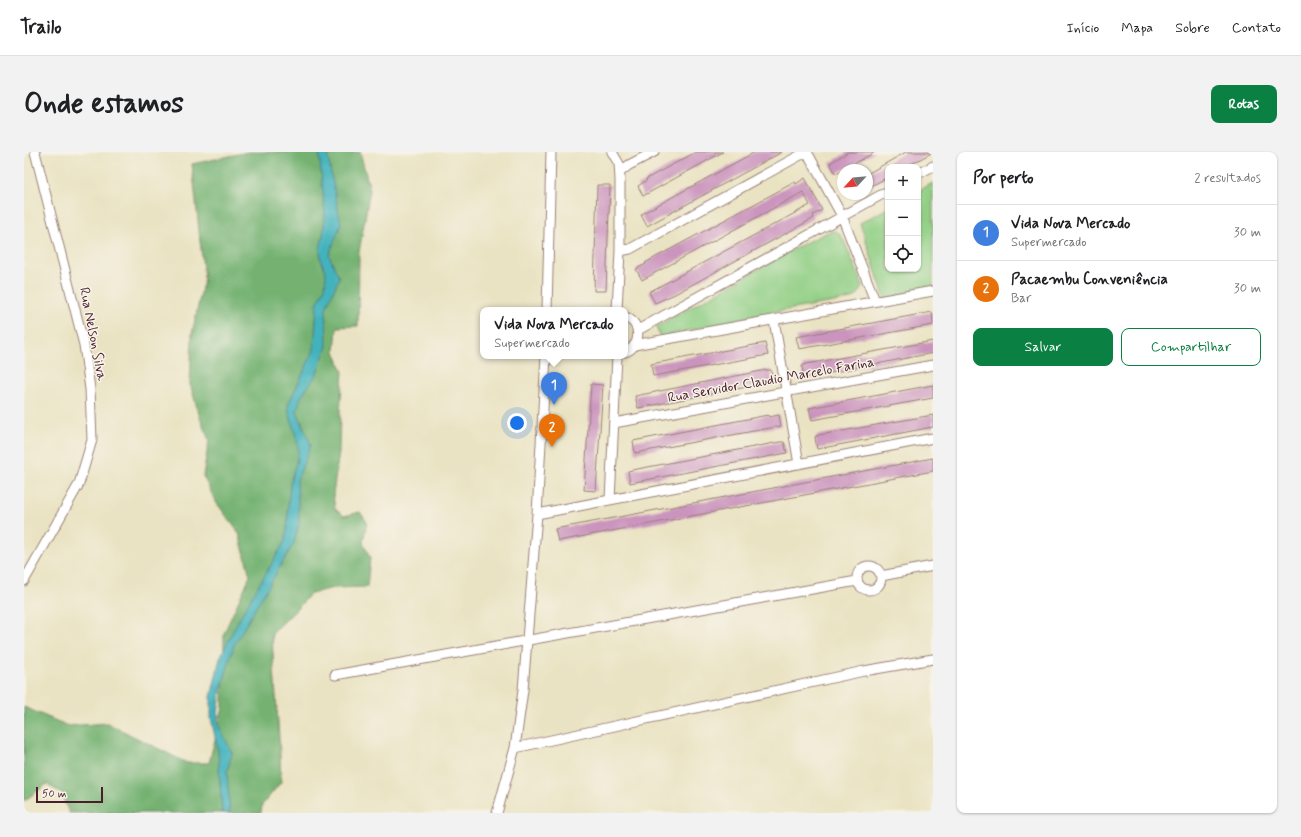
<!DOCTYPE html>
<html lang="pt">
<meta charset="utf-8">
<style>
:root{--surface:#fff;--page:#f2f2f2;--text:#202124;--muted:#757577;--line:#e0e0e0;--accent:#0b8043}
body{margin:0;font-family:Mynerve,sans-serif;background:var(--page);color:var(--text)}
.controls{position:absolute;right:12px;top:12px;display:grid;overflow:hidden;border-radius:8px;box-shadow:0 1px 3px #0004}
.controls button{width:36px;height:36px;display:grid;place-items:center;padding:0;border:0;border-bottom:1px solid var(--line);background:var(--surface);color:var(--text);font:20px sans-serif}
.compass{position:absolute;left:813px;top:12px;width:36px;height:36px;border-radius:50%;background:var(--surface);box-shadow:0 1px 3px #0004;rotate:244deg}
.scale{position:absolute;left:12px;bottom:10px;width:67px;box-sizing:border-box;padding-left:4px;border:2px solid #4a1f2b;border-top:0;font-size:11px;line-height:14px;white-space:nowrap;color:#4a1f2b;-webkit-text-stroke:3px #f7f3e8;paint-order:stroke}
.you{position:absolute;left:493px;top:271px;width:14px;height:14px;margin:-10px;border:3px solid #fff;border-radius:50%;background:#1a73e8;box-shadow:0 0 0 6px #1a73e833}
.badge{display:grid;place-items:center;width:26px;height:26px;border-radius:50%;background:var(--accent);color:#fff;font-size:13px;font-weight:700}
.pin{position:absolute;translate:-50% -33px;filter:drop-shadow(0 1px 2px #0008)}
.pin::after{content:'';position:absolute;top:21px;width:14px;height:12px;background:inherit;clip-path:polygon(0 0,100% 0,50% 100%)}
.popup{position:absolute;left:456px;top:155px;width:148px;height:52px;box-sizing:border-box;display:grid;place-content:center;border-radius:8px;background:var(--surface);filter:drop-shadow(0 1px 3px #0005);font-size:13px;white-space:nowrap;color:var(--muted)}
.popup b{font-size:15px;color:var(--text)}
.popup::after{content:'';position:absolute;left:50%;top:100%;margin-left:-8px;border:8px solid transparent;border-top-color:var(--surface)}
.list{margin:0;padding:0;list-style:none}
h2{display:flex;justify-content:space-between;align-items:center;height:52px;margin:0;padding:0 16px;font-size:17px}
h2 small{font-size:13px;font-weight:400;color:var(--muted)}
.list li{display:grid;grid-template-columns:26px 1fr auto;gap:12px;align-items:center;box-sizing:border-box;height:56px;padding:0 16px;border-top:1px solid var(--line)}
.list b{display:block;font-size:15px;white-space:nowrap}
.list p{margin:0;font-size:13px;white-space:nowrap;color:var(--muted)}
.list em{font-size:13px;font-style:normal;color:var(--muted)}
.actions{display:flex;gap:8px;padding:12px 16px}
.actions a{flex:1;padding:9px 0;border:1px solid var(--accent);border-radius:8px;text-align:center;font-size:14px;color:var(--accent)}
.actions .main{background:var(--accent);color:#fff}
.icon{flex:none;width:22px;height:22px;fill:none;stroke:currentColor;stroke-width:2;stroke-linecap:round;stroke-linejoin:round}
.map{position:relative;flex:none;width:909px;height:661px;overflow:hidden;border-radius:8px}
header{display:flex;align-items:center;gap:24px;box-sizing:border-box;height:56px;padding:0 20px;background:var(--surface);border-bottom:1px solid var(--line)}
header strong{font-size:19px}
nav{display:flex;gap:22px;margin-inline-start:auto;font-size:14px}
.intro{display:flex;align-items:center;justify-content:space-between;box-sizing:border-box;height:96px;padding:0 24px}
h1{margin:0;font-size:28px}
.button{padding:10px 18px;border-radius:8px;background:var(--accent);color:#fff;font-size:14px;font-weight:700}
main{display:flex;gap:24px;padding:0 24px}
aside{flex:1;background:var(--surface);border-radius:8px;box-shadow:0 1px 3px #0004}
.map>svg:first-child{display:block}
.green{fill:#91cf85;stroke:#6e7758}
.forest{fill:#74b272;stroke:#5f684e}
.water{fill:#43b3bd;stroke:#466974}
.building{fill:#cb94be}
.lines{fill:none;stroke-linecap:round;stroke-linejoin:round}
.street-casing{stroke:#9a8177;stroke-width:11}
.street{stroke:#fff;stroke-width:9}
.labels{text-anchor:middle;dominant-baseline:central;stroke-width:3;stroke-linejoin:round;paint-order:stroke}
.street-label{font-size:14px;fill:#4a1f2b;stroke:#f7f3e8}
</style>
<header>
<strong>Trailo</strong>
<nav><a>Início</a><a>Mapa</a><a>Sobre</a><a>Contato</a></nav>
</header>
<div class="intro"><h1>Onde estamos</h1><a class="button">Rotas</a></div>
<main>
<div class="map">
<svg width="909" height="661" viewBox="0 0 909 661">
<rect width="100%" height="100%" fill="#f7f3e8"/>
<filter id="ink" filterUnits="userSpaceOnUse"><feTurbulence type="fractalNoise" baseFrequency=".025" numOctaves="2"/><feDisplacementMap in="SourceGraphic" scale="8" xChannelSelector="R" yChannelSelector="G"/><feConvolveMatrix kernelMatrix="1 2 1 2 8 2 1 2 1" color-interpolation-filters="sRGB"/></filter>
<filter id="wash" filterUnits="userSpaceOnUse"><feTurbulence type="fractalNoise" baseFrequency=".012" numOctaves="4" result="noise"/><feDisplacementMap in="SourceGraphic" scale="16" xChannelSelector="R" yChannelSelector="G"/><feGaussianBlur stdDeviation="0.9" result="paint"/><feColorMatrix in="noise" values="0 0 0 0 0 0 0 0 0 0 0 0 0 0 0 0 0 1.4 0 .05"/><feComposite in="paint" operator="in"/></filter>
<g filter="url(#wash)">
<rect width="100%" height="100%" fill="#eae3c3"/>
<path class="green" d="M 909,31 L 909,136 L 861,147 L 836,71 L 864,56 L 864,117 L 894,117 L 894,39 Z
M 811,79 L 815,81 L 819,87 L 838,131 C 837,140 835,143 827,147 L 733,163 L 636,185 L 632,175 L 781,91 L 804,80 Z"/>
<path class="forest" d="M 224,0 L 336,0 L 346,38 L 335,100 L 334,174 L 313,175 L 311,199 L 319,220 L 316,261 L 315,300 L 309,342 L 311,357 L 320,364 L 336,360 L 343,370 L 339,390 L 346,406 L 343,435 L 310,436 L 287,441 L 272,458 L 248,481 C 250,531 256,580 257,630 L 238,653 L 237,661 L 45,661 L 37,641 L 23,632 L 0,649 L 0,555 L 44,574 L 83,571 L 163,611 L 185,611 L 199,556 L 200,481 L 226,424 L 215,381 L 192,350 L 179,324 L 185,288 L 178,272 L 166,232 L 168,182 L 180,126 L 168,12 Z"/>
<path class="water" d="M 295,0 L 305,0 L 304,6 L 317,72 L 305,103 L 315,126 L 302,156 L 303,194 L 292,223 L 277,245 L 273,259 L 287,293 L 273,328 L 275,371 L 270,391 L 210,493 L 197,539 L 194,561 L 194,572 L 208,601 L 203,620 L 206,661 L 198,661 L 194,599 L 187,566 L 187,545 L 196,506 L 204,489 L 216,465 L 261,389 C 265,371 263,352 266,334 C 267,322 274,310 274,298 C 274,283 265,269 264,253 L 290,198 L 293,152 L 301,136 L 302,121 L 297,108 L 296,97 L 299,84 L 301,62 Z"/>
<g id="blocks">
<path class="building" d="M 672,0 L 699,0 L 619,44 L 614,34 L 623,28 L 622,27 Z
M 731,0 L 758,0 L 623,74 L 617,63 L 621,60 Z
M 824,0 L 851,0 L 812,22 L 806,11 Z
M 882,0 L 909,0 L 882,15 L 864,15 L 864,25 L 843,36 L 843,22 Z
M 781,26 L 798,58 L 789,63 L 790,66 L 651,142 L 631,151 L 625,140 L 786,53 L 779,40 L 618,128 L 612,117 L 622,112 L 621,111 L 771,30 L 772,32 Z
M 573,33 L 586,33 L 582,139 L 570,139 Z
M 908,160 L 909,173 L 775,197 L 772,185 Z
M 909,189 L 909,201 L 780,226 L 778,214 L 782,212 Z
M 741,191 L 744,203 L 629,224 L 627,212 Z
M 742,218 L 747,218 L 749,230 L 614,256 L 611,244 L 616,243 Z
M 567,232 L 579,233 L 572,339 L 560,338 Z
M 909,233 L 909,246 L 788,268 L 785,256 Z
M 744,263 L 745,265 L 755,263 L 757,274 L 611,301 L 609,289 Z
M 909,263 L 909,275 L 793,297 L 791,285 L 795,283 Z
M 756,290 L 760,290 L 763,301 L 606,331 L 604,319 L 608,318 Z
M 909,306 L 909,319 L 534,389 L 531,377 Z"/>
</g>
</g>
<g filter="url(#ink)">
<use href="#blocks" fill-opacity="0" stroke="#9a8177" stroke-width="1"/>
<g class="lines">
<defs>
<path id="street" d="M 588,0 L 595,12 L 596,27 L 596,99 L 593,158
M 783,0 L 818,64 L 851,149
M 596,20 L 605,13 L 630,0
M 894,22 L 909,14
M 596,99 L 606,97 L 782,0
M 523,158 L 527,0
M 601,165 C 618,171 618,194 601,200
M 750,168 L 775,312
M 614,178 L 864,39
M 610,193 L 909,139
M 590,271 L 909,213
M 586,348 L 593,204
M 513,362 L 909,286
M833 426a12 12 0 1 1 24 0a12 12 0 1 1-24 0Z
M 857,424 L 909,414
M 0,429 L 55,332 L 68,288 L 66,237 L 60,193 L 11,0
M 311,523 L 833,429
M 491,596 L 840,519 L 909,507
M 473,661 L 491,596 L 499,538 L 513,362 L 522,204"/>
</defs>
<use href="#street" class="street-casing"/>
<use href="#street" class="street"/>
</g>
</g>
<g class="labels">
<g class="street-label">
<text transform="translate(69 182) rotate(79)">Rua Nelson Silva</text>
<text transform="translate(747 228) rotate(-10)">Rua Servidor Claudio Marcelo Farina</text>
</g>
</g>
</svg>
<div class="controls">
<button>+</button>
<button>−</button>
<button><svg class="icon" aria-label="locate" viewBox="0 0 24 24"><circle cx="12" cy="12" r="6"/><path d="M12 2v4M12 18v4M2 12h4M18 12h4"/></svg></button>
</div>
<svg class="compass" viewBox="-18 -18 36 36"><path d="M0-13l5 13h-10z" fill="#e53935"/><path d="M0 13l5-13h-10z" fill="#757577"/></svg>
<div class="scale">50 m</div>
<div class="you"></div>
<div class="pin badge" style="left:530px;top:253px;background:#3f7fe0">1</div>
<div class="popup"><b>Vida Nova Mercado</b>Supermercado</div>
<div class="pin badge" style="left:528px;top:295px;background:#e8710a">2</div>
</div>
<aside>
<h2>Por perto<small>2 resultados</small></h2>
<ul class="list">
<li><span class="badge" style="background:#3f7fe0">1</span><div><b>Vida Nova Mercado</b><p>Supermercado</p></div><em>30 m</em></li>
<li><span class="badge" style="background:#e8710a">2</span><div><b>Pacaembu Conveniência</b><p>Bar</p></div><em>30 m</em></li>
</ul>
<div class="actions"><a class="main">Salvar</a><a>Compartilhar</a></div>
</aside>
</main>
